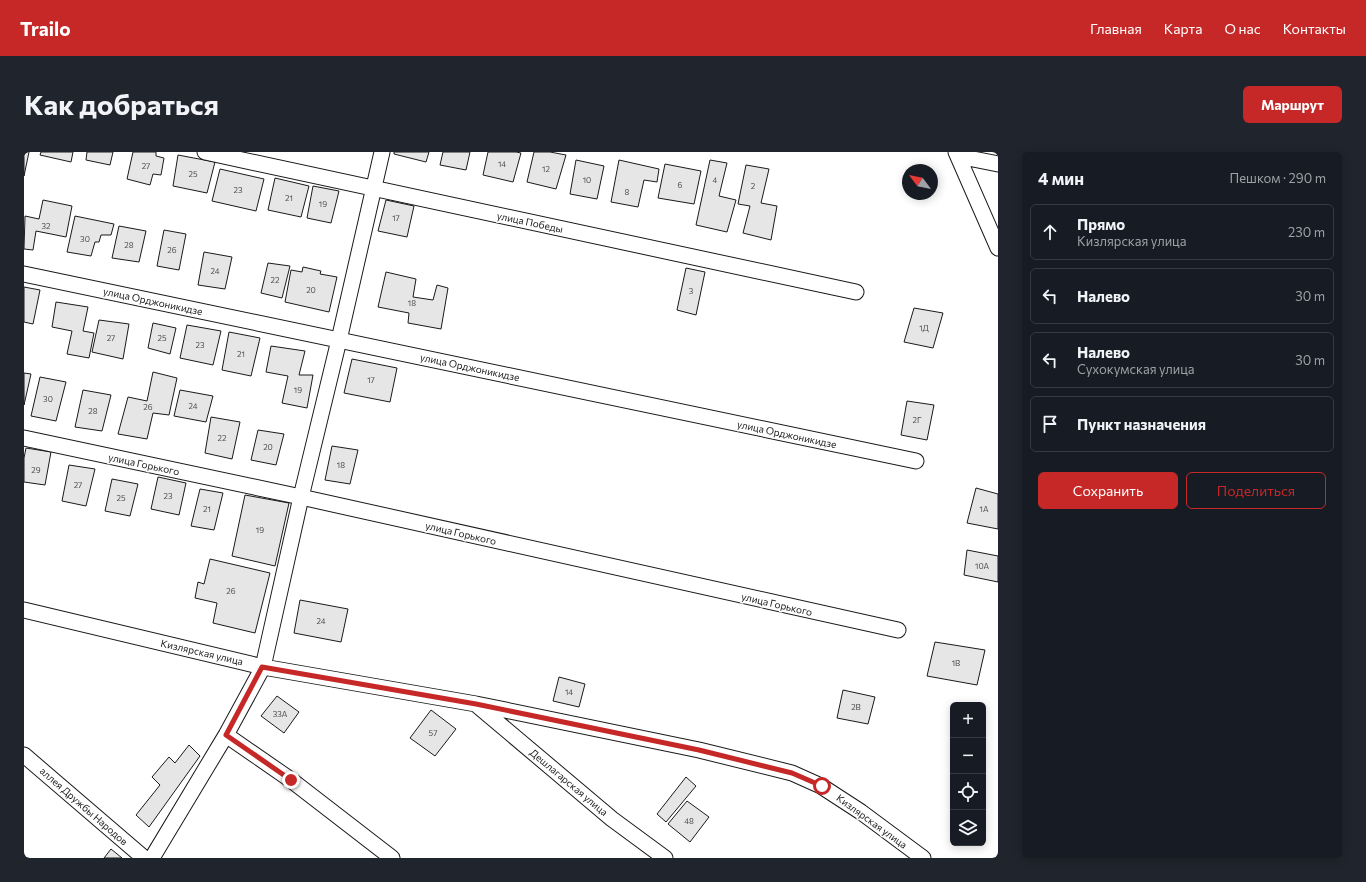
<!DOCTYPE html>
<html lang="ru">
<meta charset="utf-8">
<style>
:root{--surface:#171b24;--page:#20242c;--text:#f1f3f6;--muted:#9ea1a6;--line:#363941;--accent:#c62828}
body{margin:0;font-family:Commissioner,sans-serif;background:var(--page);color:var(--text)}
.controls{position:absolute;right:12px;bottom:12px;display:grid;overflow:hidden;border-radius:6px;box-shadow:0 2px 10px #0003}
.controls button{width:36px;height:36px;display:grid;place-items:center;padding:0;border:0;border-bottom:1px solid var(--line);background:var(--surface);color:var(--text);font:20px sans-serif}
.compass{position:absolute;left:878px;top:12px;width:36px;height:36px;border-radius:50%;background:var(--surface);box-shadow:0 2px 10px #0003;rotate:302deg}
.stop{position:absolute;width:12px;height:12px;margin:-9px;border:3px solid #c62828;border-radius:50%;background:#fff}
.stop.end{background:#c62828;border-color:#fff;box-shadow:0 1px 4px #0008}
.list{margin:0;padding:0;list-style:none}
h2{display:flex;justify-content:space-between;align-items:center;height:52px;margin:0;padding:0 16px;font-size:17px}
h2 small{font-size:13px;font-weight:400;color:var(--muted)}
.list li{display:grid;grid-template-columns:26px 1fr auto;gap:12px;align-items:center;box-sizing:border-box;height:56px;margin:0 8px 8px;padding:0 8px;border:1px solid var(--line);border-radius:6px}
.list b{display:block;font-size:15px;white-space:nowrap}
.list p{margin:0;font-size:13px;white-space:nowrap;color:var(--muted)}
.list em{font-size:13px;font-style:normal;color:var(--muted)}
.actions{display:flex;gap:8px;padding:12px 16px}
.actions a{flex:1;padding:9px 0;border:1px solid var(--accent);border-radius:6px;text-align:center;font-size:14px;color:var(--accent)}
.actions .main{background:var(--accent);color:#fff}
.icon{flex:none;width:22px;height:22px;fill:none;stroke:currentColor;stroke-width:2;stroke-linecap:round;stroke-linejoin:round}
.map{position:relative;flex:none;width:974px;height:706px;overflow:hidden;border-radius:6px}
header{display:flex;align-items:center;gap:24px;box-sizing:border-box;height:56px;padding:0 20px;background:var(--accent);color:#fff}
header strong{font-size:19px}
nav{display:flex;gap:22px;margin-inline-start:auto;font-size:14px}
.intro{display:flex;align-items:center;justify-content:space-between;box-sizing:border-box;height:96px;padding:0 24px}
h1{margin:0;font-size:28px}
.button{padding:10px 18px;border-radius:6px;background:var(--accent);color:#fff;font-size:14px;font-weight:700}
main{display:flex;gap:24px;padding:0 24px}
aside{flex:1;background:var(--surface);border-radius:6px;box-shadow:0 2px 10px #0003}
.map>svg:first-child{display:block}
.building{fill:#e6e6e6;stroke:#1a1a1a}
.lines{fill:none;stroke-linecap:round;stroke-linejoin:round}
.street-casing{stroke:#1a1a1a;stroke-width:17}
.street{stroke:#fff;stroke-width:15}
.route{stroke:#c62828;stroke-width:5}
.labels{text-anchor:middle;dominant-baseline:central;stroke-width:3;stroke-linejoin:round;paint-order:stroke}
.number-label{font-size:8px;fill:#4d4d4d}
.street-label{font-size:10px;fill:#1a1a1a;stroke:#fff}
</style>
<header>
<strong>Trailo</strong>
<nav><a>Главная</a><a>Карта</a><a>О нас</a><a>Контакты</a></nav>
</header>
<div class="intro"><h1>Как добраться</h1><a class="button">Маршрут</a></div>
<main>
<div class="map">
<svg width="974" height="706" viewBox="0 0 974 706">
<rect width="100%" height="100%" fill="#fff"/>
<path class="building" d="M 0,0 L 5,0 L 0,24 Z
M 17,0 L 49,0 L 47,10 L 16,3 Z
M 63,0 L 89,0 L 86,13 L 62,8 Z
M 109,0 L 132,0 L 132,4 L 140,6 L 137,23 L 129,22 L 126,33 L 103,27 Z
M 370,0 L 405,0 L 402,10 L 370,2 Z
M 419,0 L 446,0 L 442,18 L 416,13 Z
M 464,0 L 492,0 L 497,1 L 489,30 L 459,23 Z
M 510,0 L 526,0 L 542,3 L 532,37 L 503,30 Z
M 154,3 L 191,10 L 183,41 L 149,34 Z
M 552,8 L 580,14 L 573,47 L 546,42 Z
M 595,8 L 635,17 L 633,30 L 620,28 L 614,55 L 587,50 Z
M 686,8 L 703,11 L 695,44 L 712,48 L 703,80 L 672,73 Z
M 641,12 L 677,19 L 670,52 L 634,46 Z
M 722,13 L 745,17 L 737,51 L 753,54 L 747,88 L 719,81 L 726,54 L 714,52 Z
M 196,17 L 240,27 L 232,59 L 188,49 Z
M 251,26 L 285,34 L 277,65 L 244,58 Z
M 289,34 L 315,39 L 307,71 L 283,66 Z
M 19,48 L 48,54 L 42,85 L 12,79 L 9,98 L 0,97 L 1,64 L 15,67 Z
M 362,48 L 390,54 L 383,85 L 354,79 Z
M 51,64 L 90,72 L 87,83 L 77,83 L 75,90 L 71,90 L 67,104 L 43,100 Z
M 95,74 L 122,79 L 115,110 L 88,106 Z
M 140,78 L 162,82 L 155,118 L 133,114 Z
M 180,100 L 208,105 L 201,137 L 174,133 Z
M 244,111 L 266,114 L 258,146 L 237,141 Z
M 279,115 L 297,119 L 296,122 L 313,125 L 305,160 L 261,150 L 267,118 L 278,120 Z
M 662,116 L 681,120 L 672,163 L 653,158 Z
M 362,120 L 392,127 L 389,145 L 409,148 L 413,133 L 424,136 L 417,177 L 384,171 L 385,161 L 354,155 Z
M 0,135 L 16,138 L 9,172 L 0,170 Z
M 32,150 L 64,155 L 59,179 L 70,181 L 65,206 L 43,202 L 48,179 L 28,175 Z
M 890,156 L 919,161 L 909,196 L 880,190 Z
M 75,168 L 105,172 L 99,207 L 68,200 Z
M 129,171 L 152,176 L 146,202 L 124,196 Z
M 163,173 L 197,179 L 189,213 L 156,206 Z
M 205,180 L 236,186 L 227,224 L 198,218 Z
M 247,194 L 281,199 L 275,223 L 289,223 L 283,256 L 258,251 L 264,224 L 242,220 Z
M 328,207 L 373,216 L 366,250 L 320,241 Z
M 129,220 L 153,226 L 145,263 L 129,261 L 123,287 L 94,282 L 104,245 L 123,249 Z
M 0,221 L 7,222 L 0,253 Z
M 16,225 L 42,230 L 32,269 L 7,264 Z
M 59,238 L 87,243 L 78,279 L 51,275 Z
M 156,238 L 189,244 L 182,270 L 150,264 Z
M 883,249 L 910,253 L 903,288 L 877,283 Z
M 187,265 L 216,270 L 208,307 L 181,301 Z
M 234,278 L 260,282 L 252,313 L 227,308 Z
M 308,294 L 334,298 L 326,332 L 301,328 Z
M 2,296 L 27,300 L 21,333 L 0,330 L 0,306 Z
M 45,313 L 71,317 L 62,354 L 38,349 Z
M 134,325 L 162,331 L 155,363 L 127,357 Z
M 88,327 L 114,332 L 106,364 L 81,359 Z
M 952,336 L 974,342 L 974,377 L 943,371 Z
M 176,337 L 199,341 L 190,378 L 167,374 Z
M 221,343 L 265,351 L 251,414 L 208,404 Z
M 943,398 L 974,404 L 974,430 L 940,423 Z
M 186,407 L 246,421 L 231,481 L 189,471 L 193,451 L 171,446 L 174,430 L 180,432 Z
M 276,448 L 324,457 L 317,490 L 270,481 Z
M 911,490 L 961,498 L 953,533 L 903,524 Z
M 535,525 L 561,532 L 555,555 L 529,549 Z
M 819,538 L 851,545 L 844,572 L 813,566 Z
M 253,544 L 275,560 L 260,581 L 237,564 Z
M 407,558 L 432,577 L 411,604 L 386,586 Z
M 165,593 L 176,604 L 125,675 L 112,663 L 136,633 L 128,625 L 145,605 L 151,611 Z
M 662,625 L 672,634 L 642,670 L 633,662 Z
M 663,649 L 685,665 L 666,690 L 644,672 Z
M 87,697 L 98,706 L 80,706 Z"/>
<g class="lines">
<defs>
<path id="street" d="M 181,0 L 832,140
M 932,0 L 974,96
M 934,4 L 974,12
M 0,122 L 892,309
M 0,286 L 277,345 L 874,478
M 0,458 L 239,515 L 452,552 L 675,598 L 768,621 L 797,634 L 837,660 L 899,706
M 454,554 L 588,667 L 641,706
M 202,583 L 267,628 L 368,706
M 0,603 L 120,706
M 128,706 L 202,583 L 239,515 L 277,345 L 315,188 L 358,0"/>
</defs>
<use href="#street" class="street-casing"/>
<use href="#street" class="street"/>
</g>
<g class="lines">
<path class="route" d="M 267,628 L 202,583 L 238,515 L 452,552 L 675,598 L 768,621 L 798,634"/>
</g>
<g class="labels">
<g class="number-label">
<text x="478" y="12">14</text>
<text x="122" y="14">27</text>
<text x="522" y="17">12</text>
<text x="169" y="22">25</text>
<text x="563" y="28">10</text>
<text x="691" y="28">4</text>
<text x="656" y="33">6</text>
<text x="729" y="34">2</text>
<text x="214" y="38">23</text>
<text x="603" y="40">8</text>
<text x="265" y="46">21</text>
<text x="299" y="52">19</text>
<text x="372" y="66">17</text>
<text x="22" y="74">32</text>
<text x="61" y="87">30</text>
<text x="105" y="93">28</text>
<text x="148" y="98">26</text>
<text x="191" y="119">24</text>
<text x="251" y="128">22</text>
<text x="287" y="138">20</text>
<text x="667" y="139">3</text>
<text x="388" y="151">18</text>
<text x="900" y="176">1Д</text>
<text x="87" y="186">27</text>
<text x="138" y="186">25</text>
<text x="176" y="193">23</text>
<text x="217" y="202">21</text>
<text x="347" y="228">17</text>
<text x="274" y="238">19</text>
<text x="24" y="247">30</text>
<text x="169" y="254">24</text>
<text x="124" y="255">26</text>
<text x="69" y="259">28</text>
<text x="893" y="268">2Г</text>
<text x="198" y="286">22</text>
<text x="244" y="295">20</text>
<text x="317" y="313">18</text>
<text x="12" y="318">29</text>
<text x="54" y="333">27</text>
<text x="144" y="344">23</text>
<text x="97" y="346">25</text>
<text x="183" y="357">21</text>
<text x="960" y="357">1А</text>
<text x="236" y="378">19</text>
<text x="958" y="414">10А</text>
<text x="207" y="439">26</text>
<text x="297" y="469">24</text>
<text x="932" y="511">1В</text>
<text x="545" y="540">14</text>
<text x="832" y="555">2В</text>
<text x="256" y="562">33А</text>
<text x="409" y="581">57</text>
<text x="665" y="669">48</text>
</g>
<g class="street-label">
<text transform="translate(506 70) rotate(12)">улица Победы</text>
<text transform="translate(129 149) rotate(12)">улица Орджоникидзе</text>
<text transform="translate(446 215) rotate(12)">улица Орджоникидзе</text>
<text transform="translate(763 282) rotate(12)">улица Орджоникидзе</text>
<text transform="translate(120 312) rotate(12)">улица Горького</text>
<text transform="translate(437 381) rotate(13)">улица Горького</text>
<text transform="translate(753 452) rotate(13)">улица Горького</text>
<text transform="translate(178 500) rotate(13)">Кизлярская улица</text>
<text transform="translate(545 630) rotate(40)">Дешлагарская улица</text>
<text transform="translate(60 654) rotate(41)">аллея Дружбы Народов</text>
<text transform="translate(848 669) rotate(36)">Кизлярская улица</text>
</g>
</g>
</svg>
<div class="controls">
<button>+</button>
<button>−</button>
<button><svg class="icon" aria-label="locate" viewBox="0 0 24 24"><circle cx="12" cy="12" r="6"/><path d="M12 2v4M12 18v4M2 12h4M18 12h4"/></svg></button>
<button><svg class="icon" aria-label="layers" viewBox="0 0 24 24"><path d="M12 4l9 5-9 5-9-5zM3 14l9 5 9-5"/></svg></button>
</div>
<svg class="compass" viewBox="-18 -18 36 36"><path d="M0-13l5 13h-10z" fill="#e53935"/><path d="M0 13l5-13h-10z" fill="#9ea1a6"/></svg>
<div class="stop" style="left:798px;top:634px"></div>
<div class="stop end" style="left:267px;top:628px"></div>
</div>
<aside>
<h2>4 мин<small>Пешком · 290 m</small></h2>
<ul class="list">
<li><svg class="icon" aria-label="ahead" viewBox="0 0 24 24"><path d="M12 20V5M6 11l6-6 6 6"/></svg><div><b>Прямо</b><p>Кизлярская улица</p></div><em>230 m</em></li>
<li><svg class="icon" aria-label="left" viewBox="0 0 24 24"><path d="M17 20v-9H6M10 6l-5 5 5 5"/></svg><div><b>Налево</b></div><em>30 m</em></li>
<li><svg class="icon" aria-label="left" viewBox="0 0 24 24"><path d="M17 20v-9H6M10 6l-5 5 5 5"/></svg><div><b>Налево</b><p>Сухокумская улица</p></div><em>30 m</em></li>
<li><svg class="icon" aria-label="arrive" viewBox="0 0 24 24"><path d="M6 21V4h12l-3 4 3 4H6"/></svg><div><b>Пункт назначения</b></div></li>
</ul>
<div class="actions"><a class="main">Сохранить</a><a>Поделиться</a></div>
</aside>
</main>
